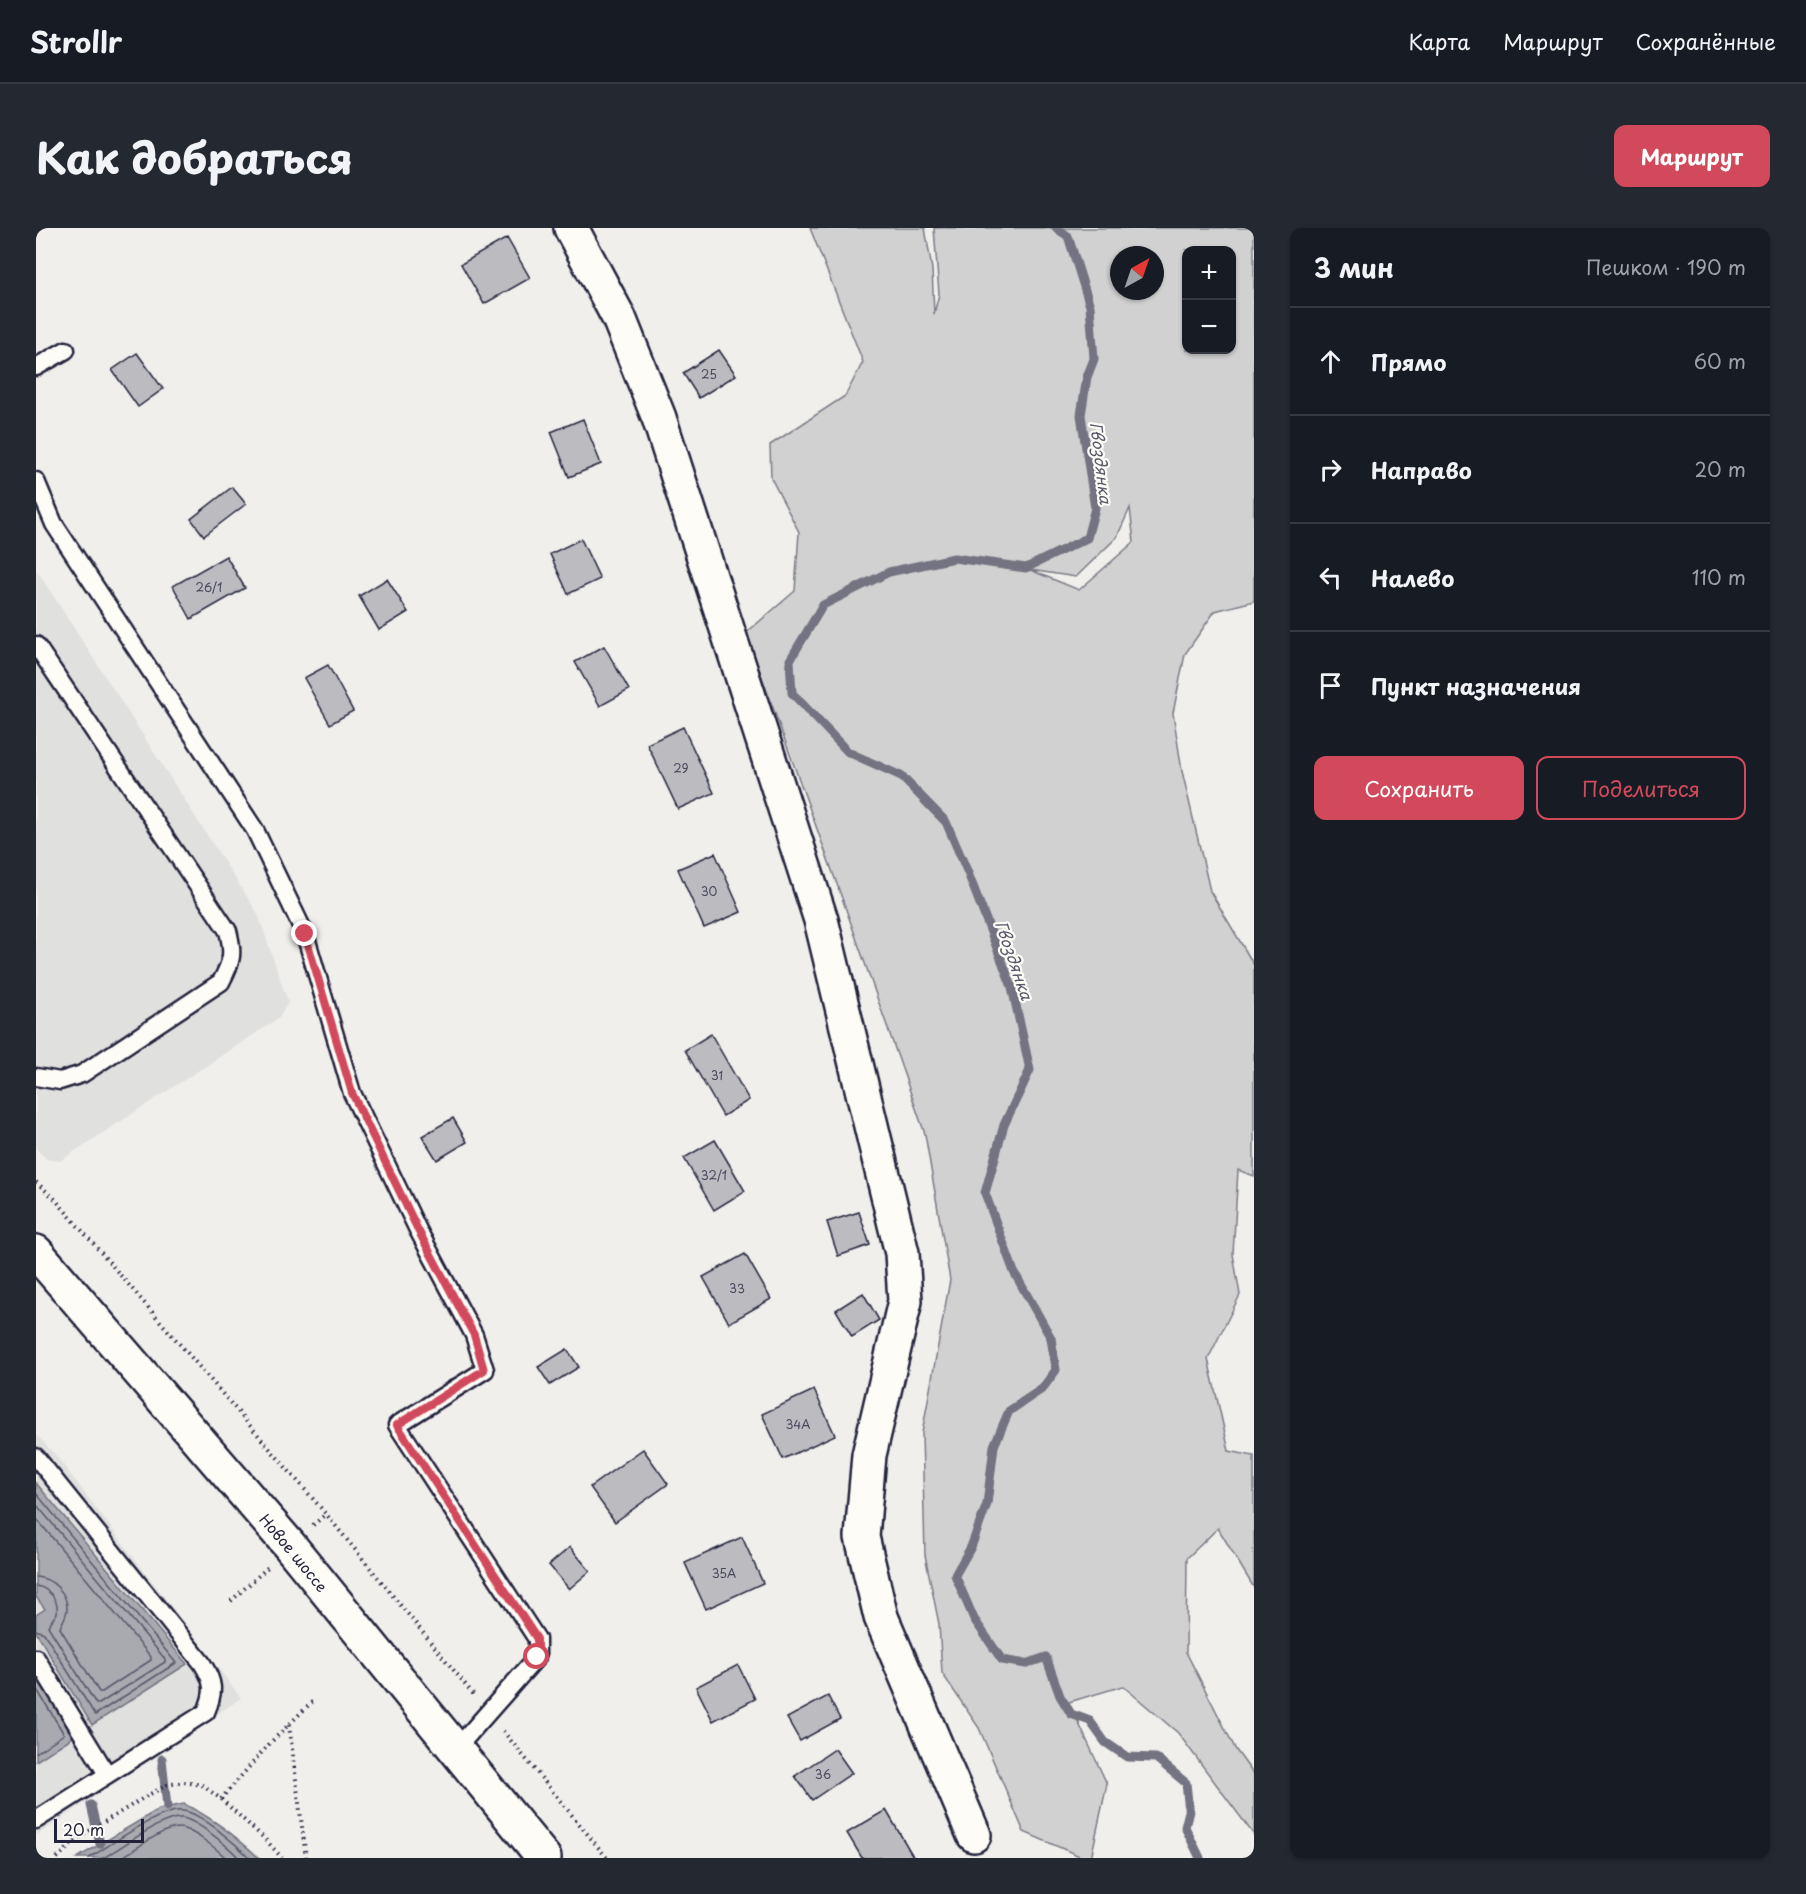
<!DOCTYPE html>
<html lang="ru">
<meta charset="utf-8">
<style>
:root{--surface:#171b24;--page:#242831;--text:#f1f3f6;--muted:#9ea1a6;--line:#363941;--accent:#d1495b}
body{margin:0;font-family:"Playpen Sans",sans-serif;background:var(--page);color:var(--text)}
.controls{position:absolute;right:18px;top:18px;display:grid;overflow:hidden;border-radius:12px;box-shadow:0 2px 4px #0004}
.controls button{width:54px;height:54px;display:grid;place-items:center;padding:0;border:0;border-bottom:2px solid var(--line);background:var(--surface);color:var(--text);font:30px sans-serif}
.compass{position:absolute;left:1074px;top:18px;width:54px;height:54px;border-radius:50%;background:var(--surface);box-shadow:0 2px 4px #0004;rotate:40deg}
.scale{position:absolute;left:18px;bottom:15px;width:90px;box-sizing:border-box;padding-left:6px;border:3px solid #22223b;border-top:0;font-size:16px;line-height:21px;white-space:nowrap;color:#22223b;-webkit-text-stroke:4px #fdfcf7;paint-order:stroke}
.stop{position:absolute;width:18px;height:18px;margin:-14px;border:4px solid #d1495b;border-radius:50%;background:#fff}
.stop.end{background:#d1495b;border-color:#fff;box-shadow:0 2px 6px #0008}
.list{margin:0;padding:0;list-style:none}
h2{display:flex;justify-content:space-between;align-items:center;height:78px;margin:0;padding:0 24px;font-size:26px}
h2 small{font-size:20px;font-weight:400;color:var(--muted)}
.list li{display:grid;grid-template-columns:39px 1fr auto;gap:18px;align-items:center;box-sizing:border-box;height:108px;padding:0 24px;border-top:2px solid var(--line)}
.list b{display:block;font-size:22px;white-space:nowrap}
.list em{font-size:20px;font-style:normal;color:var(--muted)}
.actions{display:flex;gap:12px;padding:18px 24px}
.actions a{flex:1;padding:14px 0;border:2px solid var(--accent);border-radius:12px;text-align:center;font-size:21px;color:var(--accent)}
.actions .main{background:var(--accent);color:#fff}
.icon{flex:none;width:33px;height:33px;fill:none;stroke:currentColor;stroke-width:2;stroke-linecap:round;stroke-linejoin:round}
.map{position:relative;flex:none;width:1218px;height:1630px;overflow:hidden;border-radius:12px}
header{display:flex;align-items:center;gap:36px;box-sizing:border-box;height:84px;padding:0 30px;background:var(--surface);border-bottom:2px solid var(--line)}
header strong{font-size:28px}
nav{display:flex;gap:33px;margin-inline-start:auto;font-size:21px}
.intro{display:flex;align-items:center;justify-content:space-between;box-sizing:border-box;height:144px;padding:0 36px}
h1{margin:0;font-size:42px}
.button{padding:15px 27px;border-radius:12px;background:var(--accent);color:#fff;font-size:21px;font-weight:700}
main{display:flex;gap:36px;padding:0 36px}
aside{flex:1;background:var(--surface);border-radius:12px;box-shadow:0 2px 4px #0004}
.map>svg:first-child{display:block}
.built{fill:#e0e0df}
.green{fill:#d2d1d1;stroke:#7a7a86;stroke-width:1.5;fill-rule:evenodd}
.water{fill:#a9a9b0;stroke:#737381;stroke-width:1.5}
.lines{fill:none;stroke-linecap:round;stroke-linejoin:round}
.shore{stroke:#58586a;stroke-width:1.5}
.stream{stroke:#737381;stroke-width:9}
.building{fill:#bcbcc0;stroke:#22223b;stroke-width:1.5}
.service-casing{stroke:#22223b;stroke-width:21}
.minor-casing{stroke:#22223b;stroke-width:38}
.tertiary-casing{stroke:#22223b;stroke-width:38}
.path{stroke:#22223b;stroke-width:4;stroke-dasharray:1.5 4.5;stroke-linecap:butt}
.service{stroke:#fdfcf7;stroke-width:16}
.minor{stroke:#fdfcf7;stroke-width:33}
.tertiary{stroke:#fdfcf7;stroke-width:33}
.route{stroke:#d1495b;stroke-width:8}
.labels{text-anchor:middle;dominant-baseline:central;stroke-width:4.5;stroke-linejoin:round;paint-order:stroke}
.number-label{font-size:12px;fill:#48485c}
.street-label{font-size:15px;fill:#22223b;stroke:#fdfcf7}
.water-label{font-size:16px;font-style:italic;fill:#58586a;stroke:#fdfcf7}
</style>
<header>
<strong>Strollr</strong>
<nav><a>Карта</a><a>Маршрут</a><a>Сохранённые</a></nav>
</header>
<div class="intro"><h1>Как добраться</h1><a class="button">Маршрут</a></div>
<main>
<div class="map">
<svg width="1218" height="1630" viewBox="0 0 1218 1630">
<rect width="100%" height="100%" fill="#f0efec"/>
<filter id="ink" filterUnits="userSpaceOnUse"><feTurbulence type="fractalNoise" baseFrequency=".0167" numOctaves="2"/><feDisplacementMap in="SourceGraphic" scale="12" xChannelSelector="R" yChannelSelector="G"/><feConvolveMatrix kernelMatrix="1 2 1 2 8 2 1 2 1" color-interpolation-filters="sRGB"/></filter>
<g filter="url(#ink)">
<path class="built" d="M 0,341 L 222,686 L 252,774 L 243,790 L 24,933 L 11,931 L 0,921 Z
M 0,1206 L 22,1230 L 205,1470 L 0,1608 Z"/>
<path class="green" d="M 774,0 L 889,0 L 896,41 L 898,86 L 903,66 L 898,0 L 1218,0 L 1218,373 L 1179,383 L 1149,426 L 1137,485 L 1146,543 L 1174,663 L 1218,737 L 1218,948 L 1202,942 L 1197,1026 L 1204,1067 L 1172,1131 L 1193,1223 L 1218,1228 L 1218,1360 L 1182,1300 L 1151,1330 L 1150,1424 L 1200,1522 L 1218,1547 L 1218,1607 L 1142,1505 L 1087,1458 L 1033,1474 L 1071,1556 L 1055,1630 L 1048,1630 L 988,1604 L 943,1500 L 906,1445 L 903,1396 L 889,1327 L 886,1205 L 914,1052 L 889,906 L 806,670 L 710,405 L 759,363 L 763,304 L 735,250 L 734,217 L 809,168 L 827,134 ZM 1150,22 L 1196,22 L 1196,122 L 1150,122 ZM 1083,27 L 1119,27 L 1119,63 L 1083,63 ZM 1094,280 L 1098,314 L 1043,362 L 994,342 L 1040,349 L 1081,309 Z"/>
<path class="water" d="M 0,1255 L 151,1436 L 56,1497 L 0,1404 L 0,1387 L 9,1381 L 0,1369 Z
M 0,1449 L 20,1478 L 37,1509 L 0,1533 Z
M 148,1576 C 177,1590 200,1608 223,1630 L 41,1630 L 123,1581 Z"/>
<g class="lines">
<path class="shore" d="M 0,1265 L 140,1435 L 59,1487 L 8,1405 L 0,1402
M 0,1276 L 129,1431 L 129,1434 L 63,1476 L 60,1476 L 12,1398 L 21,1385 C 23,1372 13,1360 0,1358
M 0,1290 L 115,1429 L 115,1432 L 66,1464 L 63,1464 L 24,1400 C 26,1394 30,1389 31,1382 C 32,1365 16,1350 0,1349
M 0,1460 L 28,1506 L 0,1525
M 53,1630 C 73,1618 125,1580 147,1583 C 164,1584 202,1618 214,1630
M 67,1630 C 85,1620 127,1588 146,1590 C 161,1592 193,1619 203,1630
M 85,1630 C 99,1622 127,1599 143,1600 C 155,1600 182,1622 190,1630"/>
<path class="stream" d="M 1020,0 L 1032,8 L 1054,78 L 1058,131 L 1051,149 L 1045,187 L 1059,280 L 1051,310 L 990,340 L 918,330 L 853,344 L 787,377 L 754,432 L 756,465 L 812,524 L 865,548 L 910,594 L 932,645 L 976,759 L 994,842 L 968,897 L 949,965 L 978,1044 L 1015,1110 L 1020,1142 L 1006,1161 L 973,1183 L 958,1218 L 951,1276 L 935,1319 L 919,1347 L 938,1391 L 966,1432 L 990,1436 L 1010,1429 L 1024,1468 L 1035,1486 L 1054,1493 L 1069,1514 L 1091,1529 L 1120,1530 L 1150,1555 L 1153,1583 L 1149,1599 L 1164,1630
M 126,1531 L 131,1579
M 55,1577 L 64,1616"/>
</g>
<path class="building" d="M 471,10 L 494,50 L 448,76 L 425,36 Z
M 683,122 L 700,147 L 663,170 L 647,145 Z
M 101,125 L 127,161 L 102,179 L 76,142 Z
M 547,191 L 565,236 L 533,249 L 515,204 Z
M 196,259 L 210,276 L 168,308 L 155,291 Z
M 545,311 L 564,351 L 532,366 L 514,326 Z
M 190,328 L 209,360 L 155,391 L 137,358 Z
M 351,351 L 372,384 L 343,402 L 323,368 Z
M 568,418 L 593,462 L 564,478 L 539,434 Z
M 292,437 L 317,483 L 294,496 L 268,450 Z
M 647,499 L 678,565 L 642,581 L 611,516 Z
M 679,625 L 705,684 L 668,700 L 642,641 Z
M 675,806 L 713,872 L 687,888 L 649,822 Z
M 417,890 L 431,914 L 401,932 L 386,908 Z
M 679,912 L 709,963 L 678,982 L 648,930 Z
M 823,984 L 834,1017 L 802,1028 L 791,994 Z
M 709,1026 L 735,1071 L 693,1095 L 667,1049 Z
M 827,1065 L 843,1092 L 816,1109 L 800,1082 Z
M 531,1121 L 543,1139 L 514,1157 L 502,1139 Z
M 778,1162 L 799,1207 L 747,1231 L 726,1186 Z
M 607,1221 L 632,1256 L 579,1294 L 554,1259 Z
M 706,1309 L 727,1355 L 670,1381 L 649,1335 Z
M 534,1319 L 554,1343 L 533,1361 L 513,1337 Z
M 702,1437 L 719,1471 L 677,1493 L 660,1459 Z
M 792,1468 L 804,1491 L 764,1513 L 751,1490 Z
M 799,1521 L 816,1545 L 776,1572 L 759,1548 Z
M 850,1582 L 878,1630 L 826,1630 L 811,1605 Z"/>
<g class="lines">
<defs>
<path id="service" d="M 0,139 L 30,122
M 0,253 L 18,296 L 219,602 L 269,706 L 316,865 L 382,1002 L 438,1107 L 449,1142 L 361,1197 L 501,1411 L 501,1429 L 420,1521
M 0,417 L 192,703 C 198,726 196,733 185,754 L 46,846 L 24,853 L 0,849
M 0,1229 L 166,1435 C 178,1454 179,1463 170,1484 L 0,1592
M 0,1430 L 71,1546"/>
<path id="minor" d="M 535,0 L 583,90 L 623,190 L 785,692 L 866,1025 L 869,1073 L 833,1227 L 826,1309 L 845,1389 L 938,1607"/>
<g id="tertiary">
<path id="s1" d="M 0,1024 L 254,1318 L 508,1630"/>
</g>
</defs>
<use href="#service" class="service-casing"/>
<use href="#minor" class="minor-casing"/>
<use href="#tertiary" class="tertiary-casing"/>
<path class="path" d="M 0,954 L 18,970 L 290,1286 L 438,1467
M 277,1297 L 290,1286
M 195,1373 L 232,1339
M 253,1497 L 270,1630
M 467,1503 L 571,1630
M 185,1571 L 234,1515 L 279,1471
M 21,1630 L 45,1608 L 114,1566 L 131,1557 L 148,1554 L 166,1557 L 185,1571 L 229,1611 L 246,1630"/>
<use href="#service" class="service"/>
<use href="#minor" class="minor"/>
<use href="#tertiary" class="tertiary"/>
</g>
</g>
<g class="lines" filter="url(#ink)">
<path class="route" d="M 269,706 L 316,865 L 382,1002 L 438,1107 L 448,1142 L 361,1197 L 501,1411 L 501,1429"/>
</g>
<g class="labels">
<g class="number-label">
<text x="673" y="146">25</text>
<text x="173" y="359">26/1</text>
<text x="645" y="540">29</text>
<text x="673" y="663">30</text>
<text x="681" y="847">31</text>
<text x="678" y="947">32/1</text>
<text x="701" y="1060">33</text>
<text x="762" y="1196">34А</text>
<text x="688" y="1345">35А</text>
<text x="787" y="1546">36</text>
</g>
<g class="street-label">
<text stroke="none"><textPath href="#s1" startOffset="396">Новое шоссе</textPath></text>
</g>
<g class="water-label">
<text transform="translate(1066 235) rotate(83)">Гвоздянка</text>
<text transform="translate(979 732) rotate(71)">Гвоздянка</text>
</g>
</g>
</svg>
<div class="controls">
<button>+</button>
<button>−</button>
</div>
<svg class="compass" viewBox="-18 -18 36 36"><path d="M0-13l5 13h-10z" fill="#e53935"/><path d="M0 13l5-13h-10z" fill="#9ea1a6"/></svg>
<div class="scale">20 m</div>
<div class="stop" style="left:501px;top:1429px"></div>
<div class="stop end" style="left:269px;top:706px"></div>
</div>
<aside>
<h2>3 мин<small>Пешком · 190 m</small></h2>
<ul class="list">
<li><svg class="icon" aria-label="ahead" viewBox="0 0 24 24"><path d="M12 20V5M6 11l6-6 6 6"/></svg><div><b>Прямо</b></div><em>60 m</em></li>
<li><svg class="icon" aria-label="right" viewBox="0 0 24 24"><path d="M7 20v-9h11M14 6l5 5-5 5"/></svg><div><b>Направо</b></div><em>20 m</em></li>
<li><svg class="icon" aria-label="left" viewBox="0 0 24 24"><path d="M17 20v-9H6M10 6l-5 5 5 5"/></svg><div><b>Налево</b></div><em>110 m</em></li>
<li><svg class="icon" aria-label="arrive" viewBox="0 0 24 24"><path d="M6 21V4h12l-3 4 3 4H6"/></svg><div><b>Пункт назначения</b></div></li>
</ul>
<div class="actions"><a class="main">Сохранить</a><a>Поделиться</a></div>
</aside>
</main>
